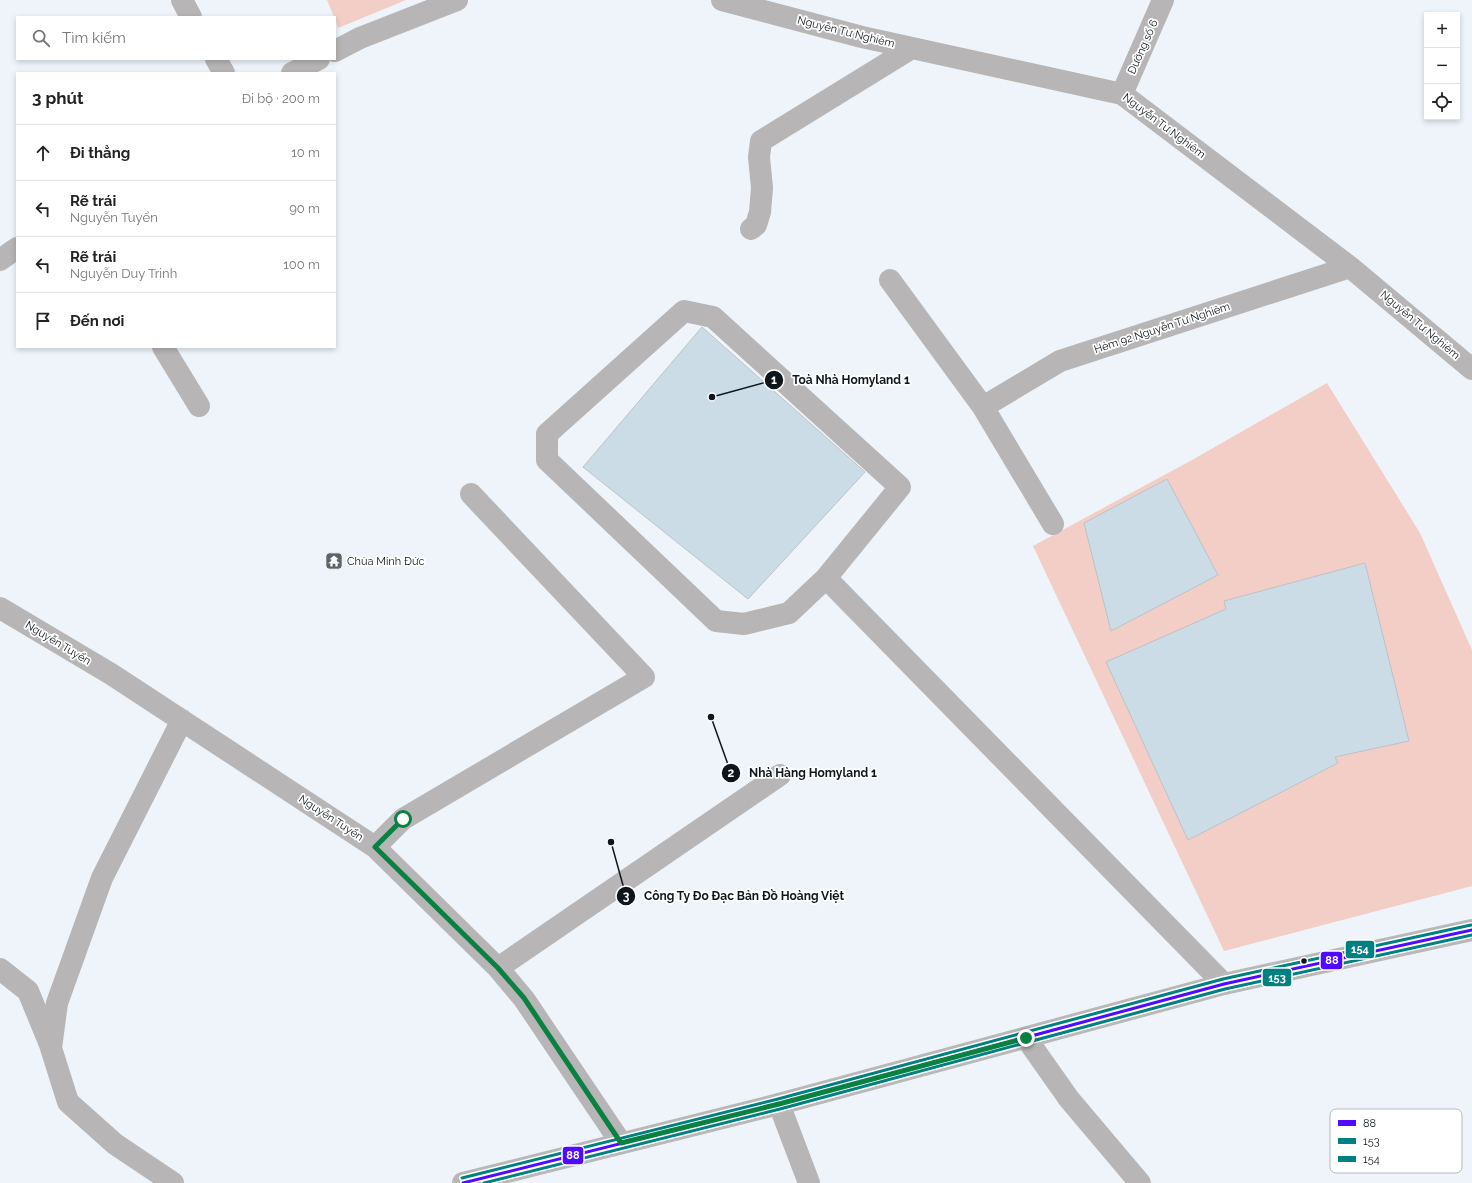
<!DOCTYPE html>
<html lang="vi">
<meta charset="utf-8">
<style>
:root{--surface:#fff;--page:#f6f6f6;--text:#222;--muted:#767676;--line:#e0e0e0}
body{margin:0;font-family:Raleway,sans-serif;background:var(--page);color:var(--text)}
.controls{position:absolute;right:12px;top:12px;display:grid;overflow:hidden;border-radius:0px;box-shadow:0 2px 6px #0003}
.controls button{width:36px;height:36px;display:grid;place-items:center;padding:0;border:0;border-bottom:1px solid var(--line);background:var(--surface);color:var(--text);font:20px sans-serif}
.stop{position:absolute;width:12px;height:12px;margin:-9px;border:3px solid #0b8043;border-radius:50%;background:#fff}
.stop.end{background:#0b8043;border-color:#fff;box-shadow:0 1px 4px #0008}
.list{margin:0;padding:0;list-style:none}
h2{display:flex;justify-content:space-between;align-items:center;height:52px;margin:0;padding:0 16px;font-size:17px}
h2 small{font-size:13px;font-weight:400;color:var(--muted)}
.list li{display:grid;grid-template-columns:26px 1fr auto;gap:12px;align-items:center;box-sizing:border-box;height:56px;padding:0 16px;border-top:1px solid var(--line)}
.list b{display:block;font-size:15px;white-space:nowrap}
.list p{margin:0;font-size:13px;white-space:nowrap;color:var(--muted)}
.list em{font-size:13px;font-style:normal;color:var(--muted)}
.icon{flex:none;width:22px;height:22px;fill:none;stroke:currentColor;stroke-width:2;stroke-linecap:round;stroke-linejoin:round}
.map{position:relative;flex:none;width:1472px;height:1183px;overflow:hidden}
.search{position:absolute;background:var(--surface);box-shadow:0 2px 6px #0003;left:16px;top:16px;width:320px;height:44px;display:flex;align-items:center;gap:10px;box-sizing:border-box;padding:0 14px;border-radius:0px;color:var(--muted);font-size:15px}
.panel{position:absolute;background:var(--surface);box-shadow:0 2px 6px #0003;left:16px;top:72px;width:320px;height:276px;border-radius:0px}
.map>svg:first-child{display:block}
.green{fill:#f3cec6}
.building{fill:#cbdce7;stroke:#bcc2c8}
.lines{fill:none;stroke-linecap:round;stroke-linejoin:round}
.minor{stroke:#b7b5b6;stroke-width:22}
.major{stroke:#b8b8b9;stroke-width:22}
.bus-1-casing{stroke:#fff;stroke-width:6}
.bus-2-casing{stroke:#fff;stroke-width:6}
.bus-3-casing{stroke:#fff;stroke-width:6}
.bus-1{stroke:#4f0aff;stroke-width:3}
.bus-2{stroke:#008080;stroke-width:3}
.bus-3{stroke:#008080;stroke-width:3}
.route{stroke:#0b8043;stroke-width:5}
.bus-dot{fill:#0f161b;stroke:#fff;stroke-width:1.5}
.labels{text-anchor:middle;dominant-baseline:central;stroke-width:3.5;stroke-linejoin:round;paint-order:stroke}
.street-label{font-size:11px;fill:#0f161b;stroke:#fff}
.poi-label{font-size:11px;fill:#0f161b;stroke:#fff;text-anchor:start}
.key{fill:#fff;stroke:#b7b9bb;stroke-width:1}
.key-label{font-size:11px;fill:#0f161b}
.leader{fill:none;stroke:#0f161b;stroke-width:1.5}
.callout-dot{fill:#0f161b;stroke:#fff;stroke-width:1.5}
.mark-label{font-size:12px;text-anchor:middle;font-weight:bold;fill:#fff}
.callout-label{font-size:12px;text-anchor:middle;font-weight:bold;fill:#0f161b;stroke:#fff;stroke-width:3.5;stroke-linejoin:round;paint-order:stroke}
.line-badge{stroke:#fff;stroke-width:1.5}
.badge-label{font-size:11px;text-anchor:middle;font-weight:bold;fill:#fff}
</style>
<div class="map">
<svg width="1472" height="1183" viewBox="0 0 1472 1183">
<rect width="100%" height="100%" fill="#eef4f9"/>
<path class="green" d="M 327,0 L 406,0 L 338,28 L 335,17 L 334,17 Z
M 1327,383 L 1420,533 L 1472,650 L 1472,886 L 1224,951 L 1033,546 L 1192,460 Z"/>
<path class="building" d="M 702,327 L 865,472 L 748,599 L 583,467 Z
M 1167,479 L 1218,575 L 1111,631 L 1084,523 Z
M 1365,563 L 1409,741 L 1335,757 L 1338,763 L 1188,840 L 1106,662 L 1226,609 L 1224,601 Z"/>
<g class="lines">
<path class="minor" d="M 182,0 L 191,17
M 722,0 L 862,37 L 1122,94 L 1350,267 L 1472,369
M 335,51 L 360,38 L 457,0
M 216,59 L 224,73
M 292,73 L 319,59
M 1122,94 L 1163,0
M 751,229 L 756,225 L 760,212 L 762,188 L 759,157 L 761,141 L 912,48
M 0,260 L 17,248
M 890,280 L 983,407 L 1053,524
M 684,311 L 713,317 L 900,487 L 826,578 L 789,613 L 744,624 L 716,621 L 547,460 L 547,434 Z
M 163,347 L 199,406
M 983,407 L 1060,361 L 1350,267
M 826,578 L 1224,984
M 0,608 L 111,674 L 375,847 L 498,968 L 524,999 L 621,1143
M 375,847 L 403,819 L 644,677 L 471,494
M 498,968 L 780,775
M 0,969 L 28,991 L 51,1047
M 1026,1038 L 1069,1099 L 1140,1183
M 779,1104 L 809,1183
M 173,1183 L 115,1144 L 68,1102 L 51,1048 L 57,1003 L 102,878 L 182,720"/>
<path class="major" d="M 463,1183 L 779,1104 L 1224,984 L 1472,930"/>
<defs>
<path id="bus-1" d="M 463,1183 L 779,1104 L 1224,984 L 1472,930"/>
<path id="bus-2" d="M 484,1183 L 780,1109 L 1225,989 L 1472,935"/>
<path id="bus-3" d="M 462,1178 L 778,1099 L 1223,979 L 1471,925"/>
</defs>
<use href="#bus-1" class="bus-1-casing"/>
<use href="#bus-2" class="bus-2-casing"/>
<use href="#bus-3" class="bus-3-casing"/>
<use href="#bus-1" class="bus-1"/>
<use href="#bus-2" class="bus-2"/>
<use href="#bus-3" class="bus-3"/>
</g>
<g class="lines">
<path class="route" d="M 403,819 L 375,847 L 498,968 L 524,998 L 621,1143 L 779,1104 L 1026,1038"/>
</g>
<defs>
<symbol id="temple-square" viewBox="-11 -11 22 22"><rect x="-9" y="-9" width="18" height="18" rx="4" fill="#5d6469" stroke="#fff"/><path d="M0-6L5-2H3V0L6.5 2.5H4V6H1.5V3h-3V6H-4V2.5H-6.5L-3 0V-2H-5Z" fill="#fff"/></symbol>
</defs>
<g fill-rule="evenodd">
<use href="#temple-square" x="324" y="551" width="20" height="20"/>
</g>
<circle class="bus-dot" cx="1304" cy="961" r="3.5"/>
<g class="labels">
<g class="street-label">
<text transform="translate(846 32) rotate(14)">Nguyễn Tư Nghiêm</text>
<text transform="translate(1143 47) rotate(-66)">Đường số 6</text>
<text transform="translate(1164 126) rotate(37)">Nguyễn Tư Nghiêm</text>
<text transform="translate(1420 325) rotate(40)">Nguyễn Tư Nghiêm</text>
<text transform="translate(1162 328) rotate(-18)">Hẻm 92 Nguyễn Tư Nghiêm</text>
<text transform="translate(58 643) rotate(31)">Nguyễn Tuyển</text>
<text transform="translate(331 818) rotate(33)">Nguyễn Tuyển</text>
</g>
<g class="poi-label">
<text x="347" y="561">Chùa Minh Đức</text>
</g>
</g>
<rect x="1330" y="1109" width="132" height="64" rx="6" class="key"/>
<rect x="1338" y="1120" width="18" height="6" fill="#4f0aff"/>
<rect x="1338" y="1138" width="18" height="6" fill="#008080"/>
<rect x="1338" y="1156" width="18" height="6" fill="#008080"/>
<g class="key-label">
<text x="1363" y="1127">88</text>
<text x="1363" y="1145">153</text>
<text x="1363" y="1163">154</text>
</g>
<path class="leader" d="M712 397L774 380M711 717L731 773M611 842L626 896"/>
<g class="callout-dot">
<circle cx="712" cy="397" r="4"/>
<circle cx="711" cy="717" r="4"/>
<circle cx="611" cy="842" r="4"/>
<circle cx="774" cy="380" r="10"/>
<circle cx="731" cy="773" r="10"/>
<circle cx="626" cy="896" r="10"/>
</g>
<g class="mark-label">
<text x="774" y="384">1</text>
<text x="731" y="777">2</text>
<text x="626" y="900">3</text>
</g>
<g class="callout-label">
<text x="851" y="384">Toà Nhà Homyland 1</text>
<text x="813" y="777">Nhà Hàng Homyland 1</text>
<text x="744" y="900">Công Ty Đo Đạc Bản Đồ Hoàng Việt</text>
</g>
<g class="line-badge">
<rect x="1345" y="940" width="30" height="19" rx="4" fill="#008080"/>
<rect x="1320" y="951" width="23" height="19" rx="4" fill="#4f0aff"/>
<rect x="1262" y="968" width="30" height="19" rx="4" fill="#008080"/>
<rect x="562" y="1146" width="22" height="19" rx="4" fill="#4f0aff"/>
</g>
<g class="badge-label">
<text x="1360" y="953">154</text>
<text x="1332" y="964">88</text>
<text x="1277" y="982">153</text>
<text x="573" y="1159">88</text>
</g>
</svg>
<div class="controls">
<button>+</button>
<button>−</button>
<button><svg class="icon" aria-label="locate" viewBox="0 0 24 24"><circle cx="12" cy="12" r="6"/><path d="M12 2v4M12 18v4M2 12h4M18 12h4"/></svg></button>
</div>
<div class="stop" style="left:403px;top:819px"></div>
<div class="stop end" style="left:1026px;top:1038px"></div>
<div class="search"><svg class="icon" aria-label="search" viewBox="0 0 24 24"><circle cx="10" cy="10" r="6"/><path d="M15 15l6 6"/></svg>Tìm kiếm</div>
<section class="panel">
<h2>3 phút<small>Đi bộ · 200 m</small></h2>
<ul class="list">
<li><svg class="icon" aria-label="ahead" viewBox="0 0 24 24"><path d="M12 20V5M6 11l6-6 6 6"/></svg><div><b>Đi thẳng</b></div><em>10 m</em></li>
<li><svg class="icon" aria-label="left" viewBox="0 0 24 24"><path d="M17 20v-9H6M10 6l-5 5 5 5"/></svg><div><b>Rẽ trái</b><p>Nguyễn Tuyển</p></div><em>90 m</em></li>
<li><svg class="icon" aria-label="left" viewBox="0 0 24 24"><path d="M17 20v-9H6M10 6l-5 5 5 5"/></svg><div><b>Rẽ trái</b><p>Nguyễn Duy Trinh</p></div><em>100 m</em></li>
<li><svg class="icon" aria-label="arrive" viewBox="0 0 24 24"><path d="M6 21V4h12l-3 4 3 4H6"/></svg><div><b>Đến nơi</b></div></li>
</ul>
</section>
</div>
